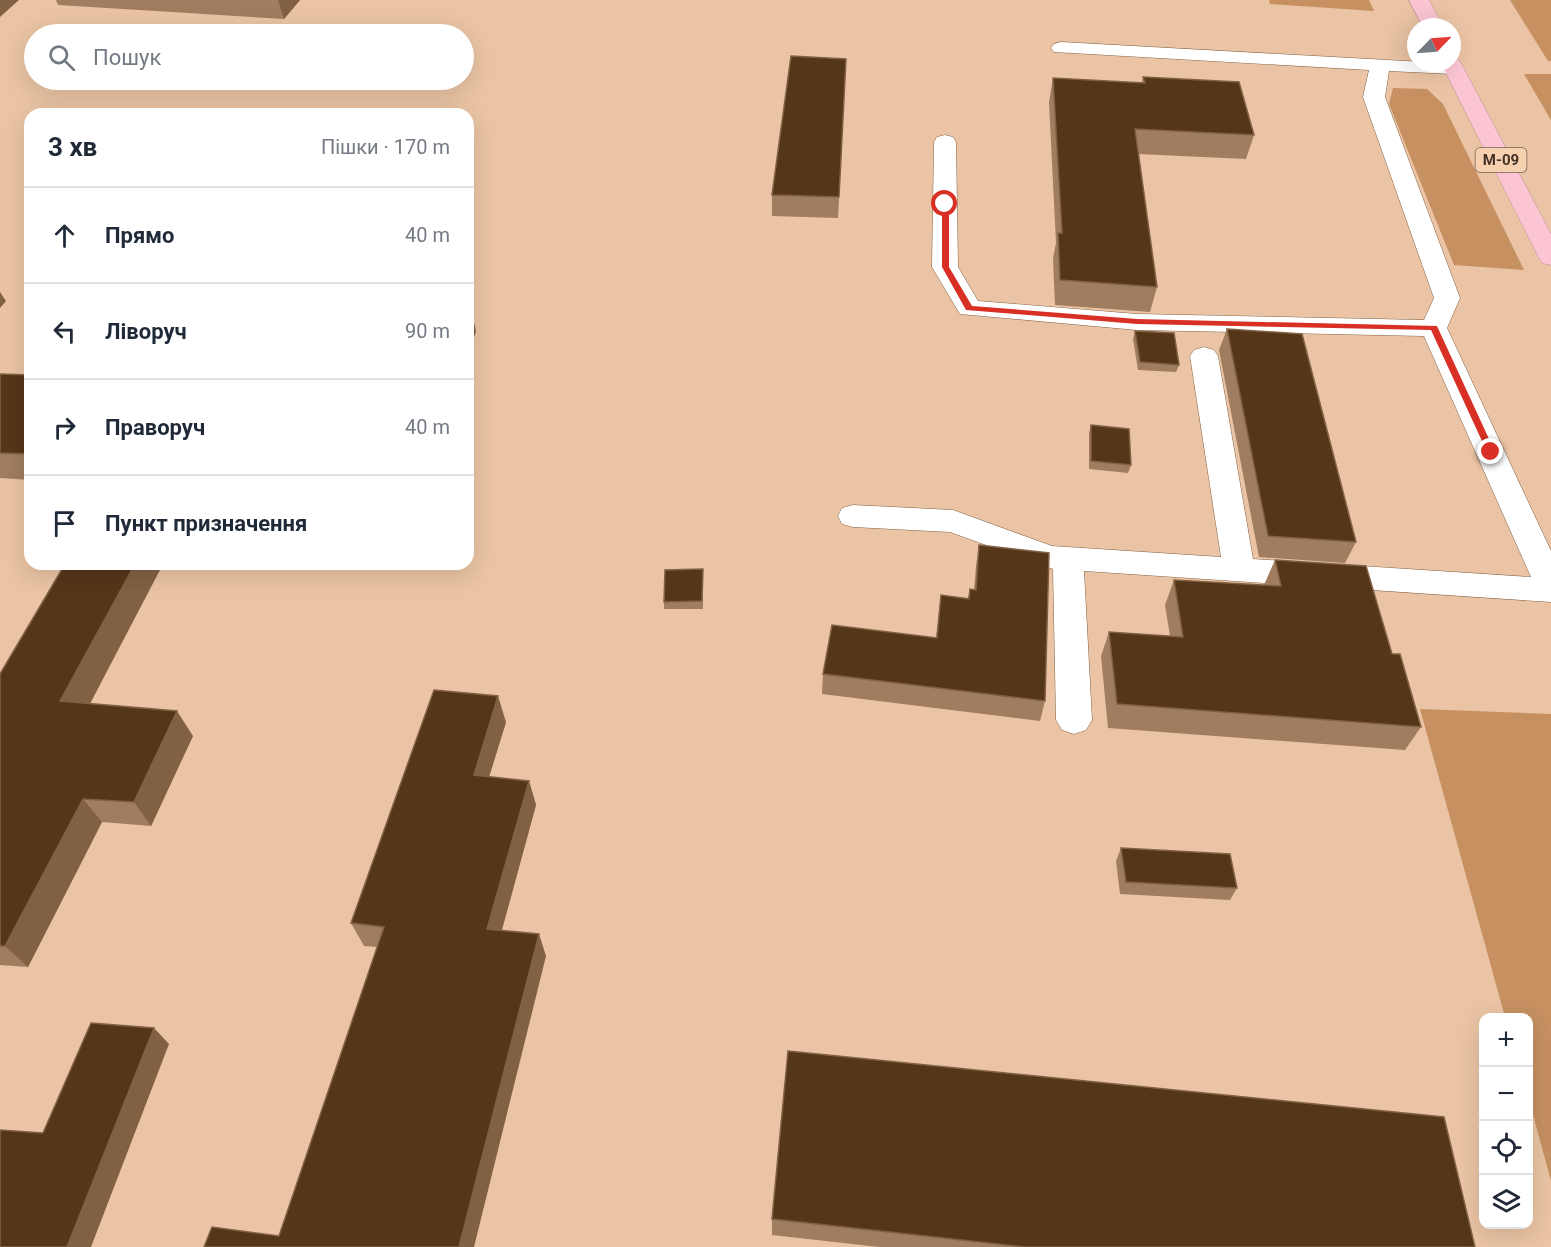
<!DOCTYPE html>
<html lang="uk">
<meta charset="utf-8">
<style>
:root{--surface:#fff;--page:#f6f6f7;--text:#1f2937;--muted:#747a83;--line:#e0e1e3}
body{margin:0;font-family:Roboto,sans-serif;background:var(--page);color:var(--text)}
.controls{position:absolute;right:18px;bottom:18px;display:grid;overflow:hidden;border-radius:12px;box-shadow:0 6px 24px #0002}
.controls button{width:54px;height:54px;display:grid;place-items:center;padding:0;border:0;border-bottom:2px solid var(--line);background:var(--surface);color:var(--text);font:30px sans-serif}
.compass{position:absolute;left:1407px;top:18px;width:54px;height:54px;border-radius:50%;background:var(--surface);box-shadow:0 6px 24px #0002;rotate:65deg}
.stop{position:absolute;width:18px;height:18px;margin:-14px;border:4px solid #d93025;border-radius:50%;background:#fff}
.stop.end{background:#d93025;border-color:#fff;box-shadow:0 2px 6px #0008}
.list{margin:0;padding:0;list-style:none}
h2{display:flex;justify-content:space-between;align-items:center;height:78px;margin:0;padding:0 24px;font-size:26px}
h2 small{font-size:20px;font-weight:400;color:var(--muted)}
.list li{display:grid;grid-template-columns:39px 1fr auto;gap:18px;align-items:center;box-sizing:border-box;height:96px;padding:0 24px;border-top:2px solid var(--line)}
.list b{display:block;font-size:22px;white-space:nowrap}
.list em{font-size:20px;font-style:normal;color:var(--muted)}
.icon{flex:none;width:33px;height:33px;fill:none;stroke:currentColor;stroke-width:2;stroke-linecap:round;stroke-linejoin:round}
.map{position:relative;flex:none;width:1551px;height:1247px;overflow:hidden}
.search{position:absolute;background:var(--surface);box-shadow:0 6px 24px #0002;left:24px;top:24px;width:450px;height:66px;display:flex;align-items:center;gap:15px;box-sizing:border-box;padding:0 21px;border-radius:33px;color:var(--muted);font-size:22px}
.panel{position:absolute;background:var(--surface);box-shadow:0 6px 24px #0002;left:24px;top:108px;width:450px;height:462px;border-radius:18px}
.map>svg:first-child{display:block}
.green{fill:#c69061}
.lines{fill:none;stroke-linecap:round;stroke-linejoin:round}
.minor-casing{stroke:#836144;stroke-width:1}
.highway-casing{stroke:#ba9296;stroke-width:1}
.minor{fill:#fff;fill-rule:evenodd}
.highway{fill:#fbc5d3;fill-rule:evenodd}
.wall{fill:#a07d5e}
.shaded-wall{fill:#826143}
.building{fill:#553619;stroke:#826143;stroke-width:1.5}
.route{fill:#d93025}
.labels{text-anchor:middle;dominant-baseline:central;stroke-width:6;stroke-linejoin:round;paint-order:stroke}
.shield{fill:#f7d0b0;stroke:#78614f;stroke-width:1.5}
.shield-label{font-size:15px;font-weight:bold;fill:#423226}
</style>
<div class="map">
<svg width="1551" height="1247" viewBox="0 0 1551 1247">
<rect width="100%" height="100%" fill="#eac4a4"/>
<path class="green" d="M 1269,0 L 1369,0 L 1374,11 L 1270,4 Z
M 1510,0 L 1551,0 L 1551,61 L 1548,61 Z
M 1524,74 L 1551,74 L 1551,120 Z
M 1393,88 L 1427,89 L 1443,104 L 1524,270 L 1454,265 L 1389,104 Z
M 1420,709 L 1551,714 L 1551,1181 L 1529,1100 L 1528,1018 L 1505,1017 Z"/>
<g class="lines">
<defs>
<path id="minor" d="M 1061,42 L 1460,64 L 1463,68 L 1460,72 L 1453,74 L 1389,71 L 1385,97 L 1460,298 L 1447,328 L 1551,551 L 1551,602 L 1084,571 L 1092,720 L 1086,730 L 1074,734 L 1062,730 L 1056,720 L 1053,569 L 950,532 L 853,527 L 842,524 L 838,516 L 842,508 L 853,505 L 953,510 L 1052,546 L 1221,557 L 1190,356 L 1194,350 L 1204,347 L 1214,350 L 1218,356 L 1253,559 L 1531,577 L 1424,336 L 1137,330 L 960,314 L 932,267 L 934,142 L 937,137 L 945,135 L 953,137 L 956,142 L 958,267 L 978,301 L 1137,314 L 1424,320 L 1434,298 L 1363,97 L 1369,70 L 1054,52 L 1051,48 L 1054,44 Z"/>
<path id="highway" d="M 1409,0 L 1429,0 L 1443,27 L 1423,27 Z
M 1452,57 L 1458,59 L 1461,63 L 1551,234 L 1551,265 L 1542,263 L 1539,258 L 1441,63 L 1452,63 Z"/>
</defs>
<use href="#minor" class="minor-casing"/>
<use href="#highway" class="highway-casing"/>
<use href="#minor" class="minor"/>
<use href="#highway" class="highway"/>
</g>
<path class="wall" d="M 56,0 L 300,0 L 284,19 L 58,5 Z
M 846,59 L 838,218 L 772,216 L 772,195 Z
M 1143,77 L 1254,135 L 1246,159 L 1138,154 L 1157,287 L 1150,312 L 1055,305 L 1053,258 L 1056,243 L 1049,102 L 1053,78 L 1142,83 Z
M 1227,329 L 1356,542 L 1345,563 L 1259,557 L 1219,350 Z
M 1135,331 L 1179,365 L 1176,372 L 1138,370 L 1133,339 Z
M 0,374 L 30,375 L 30,480 L 0,478 Z
M 1091,425 L 1131,465 L 1128,473 L 1089,469 L 1089,433 Z
M 979,545 L 1045,701 L 1040,721 L 822,694 L 823,674 L 936,638 L 941,595 L 968,598 L 970,589 L 974,590 L 976,566 Z
M 1275,560 L 1392,654 L 1421,727 L 1405,750 L 1108,728 L 1101,656 L 1109,632 L 1170,636 L 1165,605 L 1174,580 L 1264,585 Z
M 163,564 L 90,704 L 193,736 L 151,826 L 102,822 L 28,967 L 0,965 L 0,674 Z
M 703,569 L 703,609 L 664,609 L 664,602 Z
M 506,722 L 489,777 L 529,781 L 536,805 L 502,930 L 546,956 L 279,1236 L 377,947 L 364,946 L 351,923 Z
M 1121,848 L 1237,888 L 1230,900 L 1120,894 L 1116,861 Z
M 772,1219 L 1475,1247 L 879,1247 L 772,1235 Z"/>
<path class="shaded-wall" d="M 0,0 L 19,0 L 0,17 Z
M 278,0 L 300,0 L 284,19 Z
M 0,292 L 6,301 L 0,308 Z
M 471,310 L 476,331 L 468,357 L 468,320 Z
M 135,564 L 163,564 L 78,726 L 60,701 Z
M 498,696 L 506,722 L 482,800 L 474,775 Z
M 177,711 L 193,736 L 151,826 L 134,802 Z
M 529,781 L 536,805 L 496,951 L 487,929 Z
M 83,799 L 102,822 L 28,967 L 5,946 Z
M 539,934 L 546,956 L 474,1247 L 459,1247 Z
M 154,1028 L 169,1044 L 91,1247 L 67,1247 Z"/>
<path class="building" d="M 791,56 L 846,59 L 839,197 L 772,195 Z
M 1143,77 L 1239,82 L 1254,135 L 1135,129 L 1157,287 L 1060,280 L 1058,233 L 1062,233 L 1053,78 L 1145,83 Z
M 468,310 L 471,310 L 468,320 Z
M 1227,329 L 1302,334 L 1356,542 L 1268,536 Z
M 1135,331 L 1174,333 L 1179,365 L 1140,362 Z
M 0,374 L 30,375 L 30,454 L 0,453 Z
M 1091,425 L 1129,429 L 1131,465 L 1091,461 Z
M 979,545 L 1049,553 L 1045,701 L 823,674 L 832,625 L 937,638 L 941,595 L 969,599 L 970,589 L 976,590 Z
M 1275,560 L 1366,566 L 1392,654 L 1400,654 L 1421,727 L 1117,704 L 1109,632 L 1183,637 L 1174,580 L 1281,586 Z
M 65,564 L 135,564 L 60,701 L 177,711 L 134,802 L 83,799 L 5,946 L 0,946 L 0,674 Z
M 703,569 L 702,601 L 664,602 L 665,570 Z
M 434,690 L 498,696 L 474,775 L 529,781 L 487,929 L 539,934 L 459,1247 L 204,1247 L 212,1227 L 279,1236 L 384,927 L 351,923 Z
M 1121,848 L 1230,854 L 1237,888 L 1126,882 Z
M 91,1023 L 154,1028 L 67,1247 L 0,1247 L 0,1130 L 43,1133 Z
M 788,1051 L 1444,1117 L 1475,1247 L 1024,1247 L 772,1219 Z"/>
<path class="route" d="M 945,202 L 949,204 L 949,267 L 972,306 L 1137,319 L 1437,326 L 1495,452 L 1491,455 L 1487,452 L 1431,330 L 1137,324 L 966,310 L 942,267 L 942,204 Z"/>
<g class="labels">
<rect class="shield" x="1475.5" y="148" width="51" height="24" rx="4.5"/>
<g class="shield-label">
<text x="1501" y="160">М-09</text>
</g>
</g>
</svg>
<div class="controls">
<button>+</button>
<button>−</button>
<button><svg class="icon" aria-label="locate" viewBox="0 0 24 24"><circle cx="12" cy="12" r="6"/><path d="M12 2v4M12 18v4M2 12h4M18 12h4"/></svg></button>
<button><svg class="icon" aria-label="layers" viewBox="0 0 24 24"><path d="M12 4l9 5-9 5-9-5zM3 14l9 5 9-5"/></svg></button>
</div>
<svg class="compass" viewBox="-18 -18 36 36"><path d="M0-13l5 13h-10z" fill="#e53935"/><path d="M0 13l5-13h-10z" fill="#747a83"/></svg>
<div class="stop" style="left:945px;top:204px"></div>
<div class="stop end" style="left:1491px;top:452px"></div>
<div class="search"><svg class="icon" aria-label="search" viewBox="0 0 24 24"><circle cx="10" cy="10" r="6"/><path d="M15 15l6 6"/></svg>Пошук</div>
<section class="panel">
<h2>3 хв<small>Пішки · 170 m</small></h2>
<ul class="list">
<li><svg class="icon" aria-label="ahead" viewBox="0 0 24 24"><path d="M12 20V5M6 11l6-6 6 6"/></svg><div><b>Прямо</b></div><em>40 m</em></li>
<li><svg class="icon" aria-label="left" viewBox="0 0 24 24"><path d="M17 20v-9H6M10 6l-5 5 5 5"/></svg><div><b>Ліворуч</b></div><em>90 m</em></li>
<li><svg class="icon" aria-label="right" viewBox="0 0 24 24"><path d="M7 20v-9h11M14 6l5 5-5 5"/></svg><div><b>Праворуч</b></div><em>40 m</em></li>
<li><svg class="icon" aria-label="arrive" viewBox="0 0 24 24"><path d="M6 21V4h12l-3 4 3 4H6"/></svg><div><b>Пункт призначення</b></div></li>
</ul>
</section>
</div>
